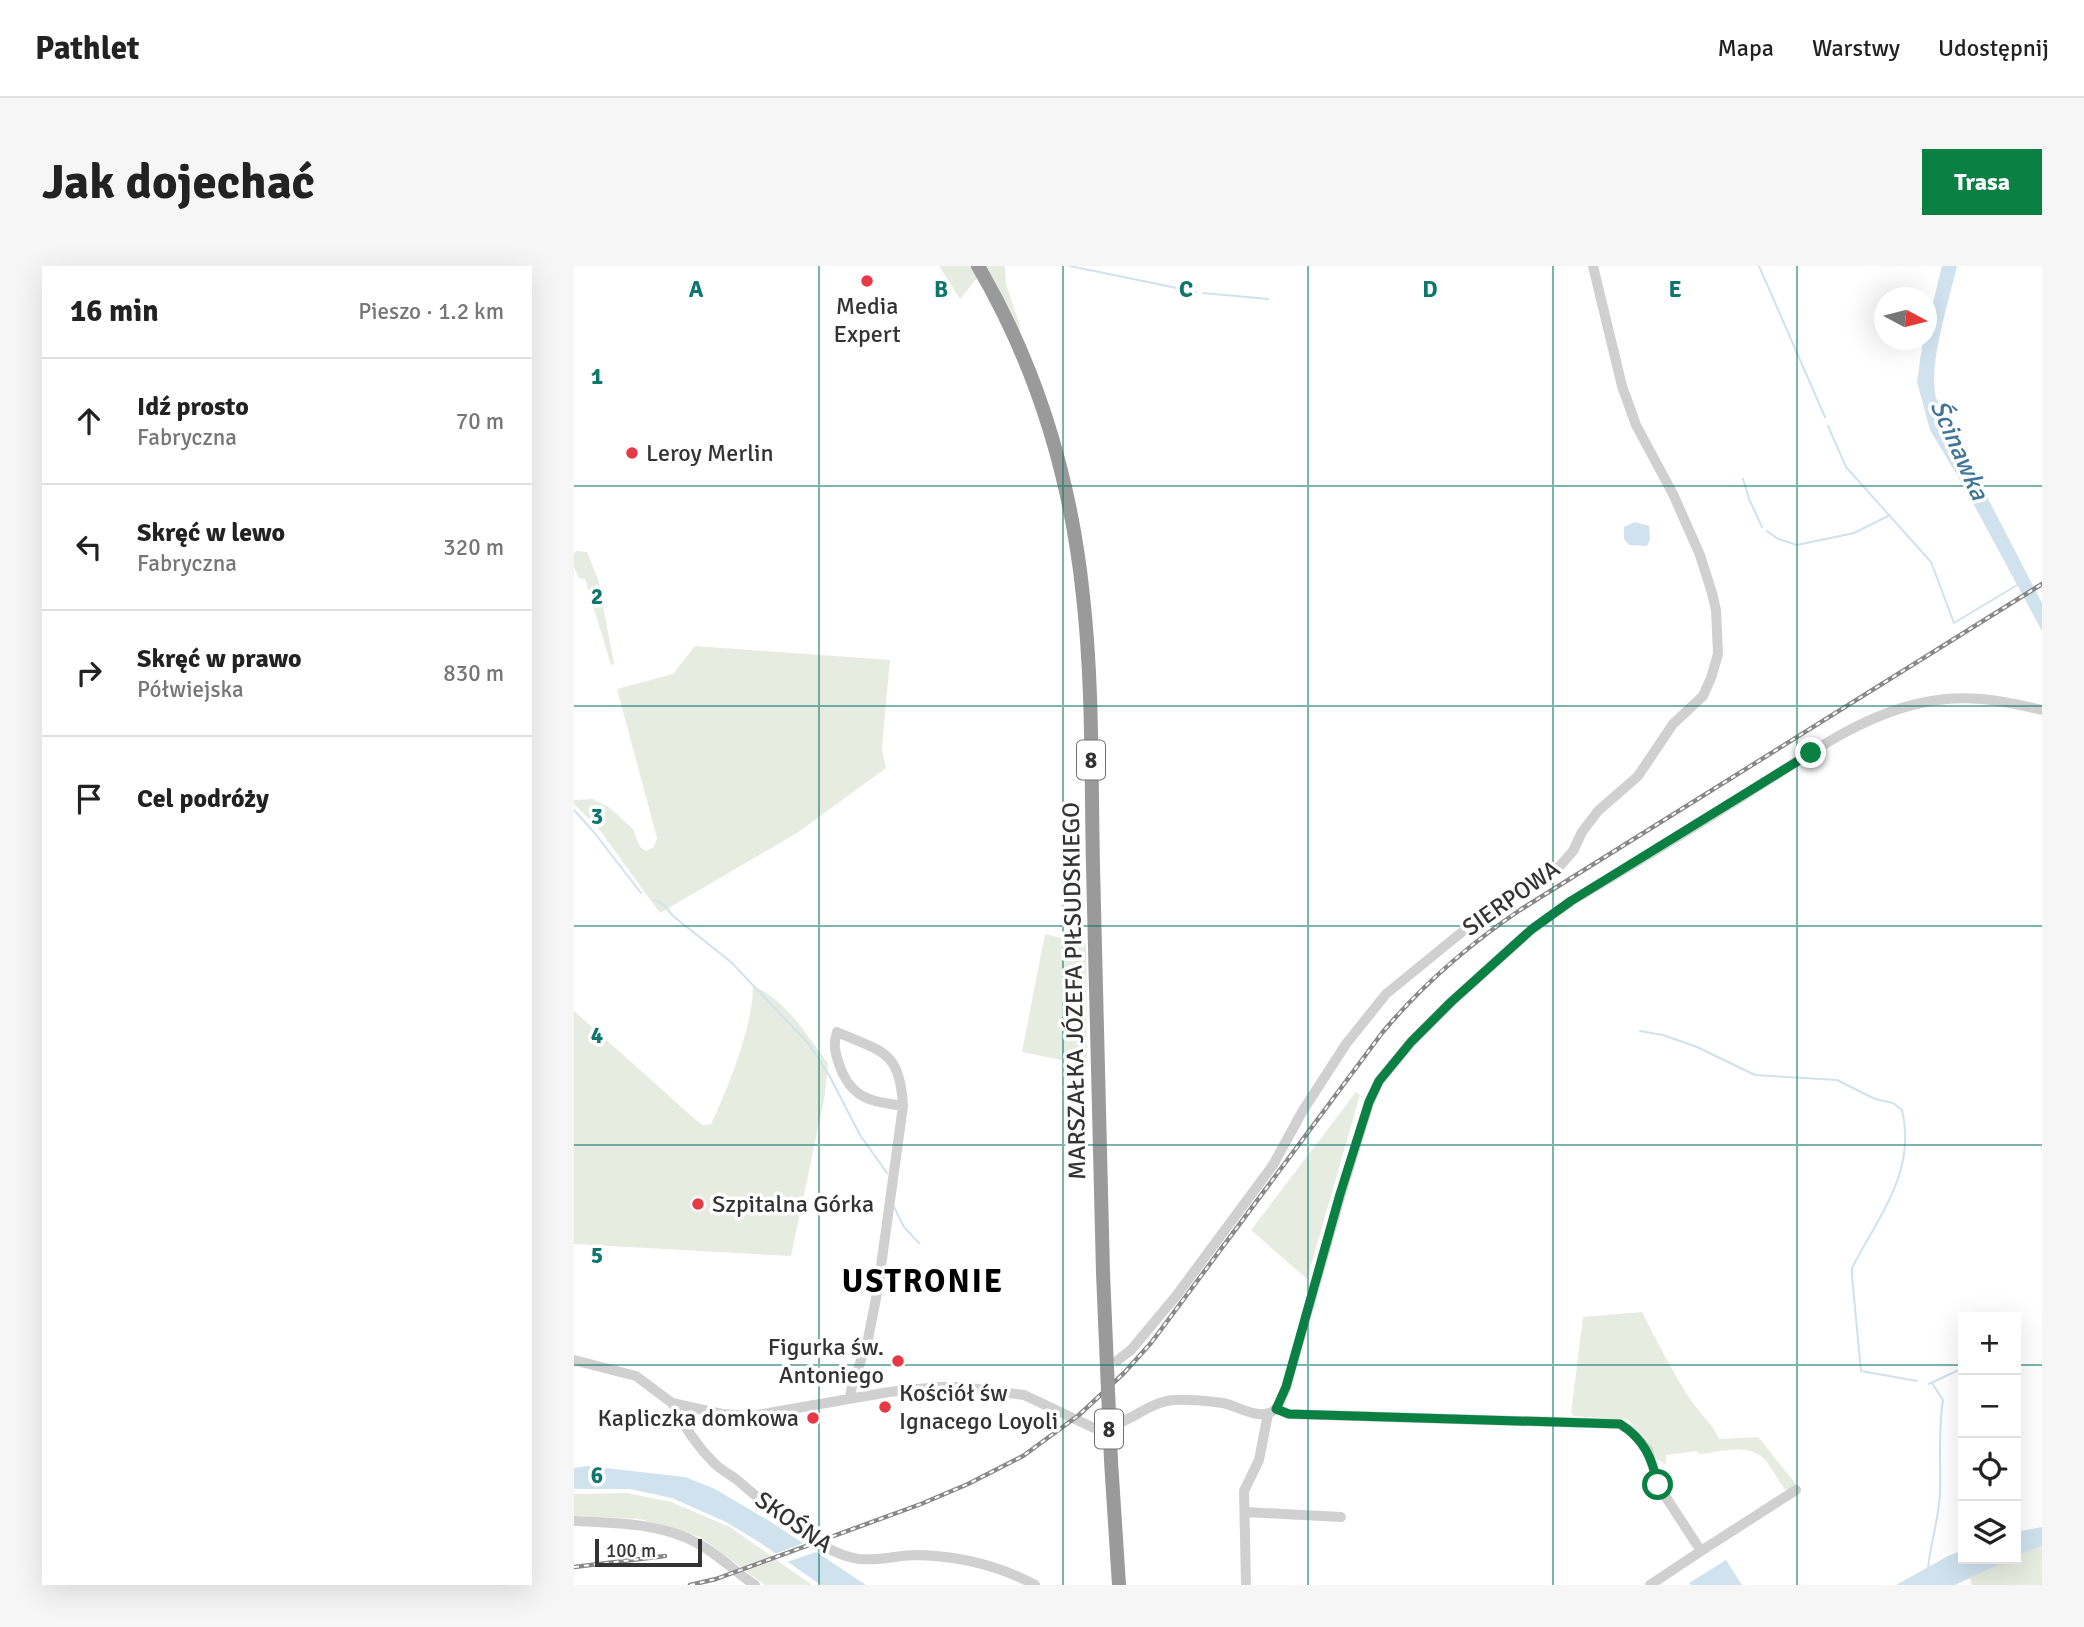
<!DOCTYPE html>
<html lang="pl">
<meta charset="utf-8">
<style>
:root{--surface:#fff;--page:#f6f6f6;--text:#222;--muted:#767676;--line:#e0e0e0;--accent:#0b8043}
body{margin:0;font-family:Signika,sans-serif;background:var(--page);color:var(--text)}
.controls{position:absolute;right:21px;bottom:21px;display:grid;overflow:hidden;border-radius:0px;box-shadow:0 7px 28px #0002}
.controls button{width:63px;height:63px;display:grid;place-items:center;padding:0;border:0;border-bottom:2px solid var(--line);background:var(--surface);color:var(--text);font:35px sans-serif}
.compass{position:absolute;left:1300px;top:21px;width:63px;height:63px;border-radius:50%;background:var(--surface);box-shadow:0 7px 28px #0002;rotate:97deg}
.scale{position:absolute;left:21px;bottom:18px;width:107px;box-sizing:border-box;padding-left:7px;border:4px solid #333;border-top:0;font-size:19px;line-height:24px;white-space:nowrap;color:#333;-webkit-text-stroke:5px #fff;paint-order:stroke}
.stop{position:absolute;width:21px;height:21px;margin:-16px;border:5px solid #0b8043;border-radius:50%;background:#fff}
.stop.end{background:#0b8043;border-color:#fff;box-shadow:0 2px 7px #0008}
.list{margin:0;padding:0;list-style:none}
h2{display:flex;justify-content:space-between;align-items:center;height:91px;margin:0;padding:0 28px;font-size:30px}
h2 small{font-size:23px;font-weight:400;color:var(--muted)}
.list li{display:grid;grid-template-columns:46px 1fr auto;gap:21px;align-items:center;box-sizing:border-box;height:126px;padding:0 28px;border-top:2px solid var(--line)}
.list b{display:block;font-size:26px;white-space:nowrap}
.list p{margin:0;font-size:23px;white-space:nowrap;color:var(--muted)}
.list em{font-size:23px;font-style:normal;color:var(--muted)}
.icon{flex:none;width:38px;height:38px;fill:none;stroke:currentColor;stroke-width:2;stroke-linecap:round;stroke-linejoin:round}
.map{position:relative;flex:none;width:1468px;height:1319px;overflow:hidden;border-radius:0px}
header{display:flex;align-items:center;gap:42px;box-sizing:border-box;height:98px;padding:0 35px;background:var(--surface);border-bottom:2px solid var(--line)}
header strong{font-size:33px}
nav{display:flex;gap:38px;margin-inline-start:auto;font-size:24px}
.intro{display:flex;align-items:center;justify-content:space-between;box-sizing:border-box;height:168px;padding:0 42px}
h1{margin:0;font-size:49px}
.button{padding:18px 32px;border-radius:0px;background:var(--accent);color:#fff;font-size:24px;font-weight:700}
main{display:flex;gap:42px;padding:0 42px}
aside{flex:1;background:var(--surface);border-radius:0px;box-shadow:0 7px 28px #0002}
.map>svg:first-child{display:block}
.green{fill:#e6ecdf}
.water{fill:#cfe2ee}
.pier{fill:#fff}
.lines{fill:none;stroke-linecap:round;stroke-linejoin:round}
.stream{stroke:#cfe2ee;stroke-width:2}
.minor{stroke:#d0d0d0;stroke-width:10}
.highway{stroke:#9a9a9a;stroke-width:14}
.rail-casing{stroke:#888;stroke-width:4.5}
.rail{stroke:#fff;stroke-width:2;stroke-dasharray:5;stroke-linecap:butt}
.highway-bridge{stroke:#9a9a9a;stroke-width:14}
.route{stroke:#0b8043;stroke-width:9}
.grid{fill:none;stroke:#0f766e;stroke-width:2;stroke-opacity:0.55}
.poi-dot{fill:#e63946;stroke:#fff;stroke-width:2.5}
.labels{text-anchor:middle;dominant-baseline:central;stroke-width:7;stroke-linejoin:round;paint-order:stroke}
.shield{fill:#fff;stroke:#707070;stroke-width:2}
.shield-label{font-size:23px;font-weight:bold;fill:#333}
.poi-label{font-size:24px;fill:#333;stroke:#fff;text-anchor:start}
.street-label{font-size:24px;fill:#333;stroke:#fff}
.water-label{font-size:26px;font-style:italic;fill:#3f7597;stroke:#fff}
.district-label{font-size:32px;font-weight:bold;letter-spacing:2px;fill:#000;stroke:#fff}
.grid-label{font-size:23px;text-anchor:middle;font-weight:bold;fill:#0f766e;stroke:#fff;stroke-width:7;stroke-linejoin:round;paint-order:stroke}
</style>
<header>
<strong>Pathlet</strong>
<nav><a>Mapa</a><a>Warstwy</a><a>Udostępnij</a></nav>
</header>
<div class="intro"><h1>Jak dojechać</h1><a class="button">Trasa</a></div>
<main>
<aside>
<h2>16 min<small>Pieszo · 1.2 km</small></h2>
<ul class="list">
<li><svg class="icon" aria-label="ahead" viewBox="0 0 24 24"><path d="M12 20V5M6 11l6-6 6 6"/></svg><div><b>Idź prosto</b><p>Fabryczna</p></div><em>70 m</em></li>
<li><svg class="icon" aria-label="left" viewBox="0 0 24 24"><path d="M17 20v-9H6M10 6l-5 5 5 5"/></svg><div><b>Skręć w lewo</b><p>Fabryczna</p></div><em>320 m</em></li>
<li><svg class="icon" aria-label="right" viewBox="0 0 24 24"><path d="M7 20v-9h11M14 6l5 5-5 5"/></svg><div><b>Skręć w prawo</b><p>Półwiejska</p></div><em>830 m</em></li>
<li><svg class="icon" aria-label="arrive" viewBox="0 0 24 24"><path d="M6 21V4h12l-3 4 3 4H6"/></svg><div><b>Cel podróży</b></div></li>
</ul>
</aside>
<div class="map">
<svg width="1468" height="1319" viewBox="0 0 1468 1319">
<rect width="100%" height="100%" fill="#fff"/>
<path class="green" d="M 365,0 L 398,0 L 404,11 L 386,33 Z
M 412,0 L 431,0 L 432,18 L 446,60 L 446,69 Z
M 3,285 L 13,286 L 24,313 L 40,398 L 37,399 L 11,313 L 5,312 L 0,301 L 0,287 Z
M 121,380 L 316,394 L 308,482 L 312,502 L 223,567 L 86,647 L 24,562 L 0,538 L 0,534 L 19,533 L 36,542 L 59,563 L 66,581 L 72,585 L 80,581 L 83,572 L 43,423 L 99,408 Z
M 471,668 L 512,678 L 513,799 L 448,786 Z
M 179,721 C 208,728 236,774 254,797 L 251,829 L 217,990 L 0,978 L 0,745 L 123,855 L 129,859 L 137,858 C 154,822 179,760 179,721 Z
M 782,826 L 786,829 L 733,1013 L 677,964 Z
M 1068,1046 C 1083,1075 1098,1105 1116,1133 C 1124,1146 1140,1159 1145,1173 L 1184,1171 L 1222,1218 L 1220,1225 L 1211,1223 C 1203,1214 1198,1200 1189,1192 C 1172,1176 1143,1187 1124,1188 L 1123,1185 L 1092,1189 L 1092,1198 L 1081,1192 L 1073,1174 L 1054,1154 L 1000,1150 L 997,1147 L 1009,1051 Z
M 53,1227 L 97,1236 L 156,1261 L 238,1319 L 191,1319 L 126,1271 L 66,1253 L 0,1250 L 0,1228 Z
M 1468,1280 L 1468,1319 L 1398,1319 L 1396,1312 L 1419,1299 L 1442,1293 L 1442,1290 Z"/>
<path class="water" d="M 1368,0 L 1383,0 C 1375,35 1354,98 1362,132 L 1468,337 L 1468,365 L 1393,226 L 1356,164 L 1343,116 L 1349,74 L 1352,74 L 1353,61 Z
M 1061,256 L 1075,260 L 1076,273 L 1073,280 L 1055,279 L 1050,273 L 1050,261 Z
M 13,1200 L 111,1211 L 141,1223 L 197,1256 L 292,1319 L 247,1319 L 185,1276 L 152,1256 L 98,1232 L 56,1223 L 0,1223 L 0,1202 Z
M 1468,1261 L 1468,1280 L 1442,1290 L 1442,1266 Z
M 1389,1284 L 1389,1293 L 1436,1293 L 1381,1319 L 1322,1319 L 1374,1290 Z
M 1152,1294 L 1168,1319 L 1117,1319 L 1115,1317 Z"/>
<path class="pier" d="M 232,1276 L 245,1285 L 210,1297 L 198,1289 Z"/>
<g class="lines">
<path class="stream" d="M 496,0 L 622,26
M 1185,0 L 1251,151
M 629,27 L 694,33
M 1254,160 L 1272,201 L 1357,296 L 1380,357 L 1445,318
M 1169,213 L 1175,233 L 1188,261
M 1193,265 L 1204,273 L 1223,279 L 1280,267 L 1316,249
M 0,544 L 19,565 L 67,627
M 81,634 L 90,639 L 99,650 L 157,696 L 235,778 L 255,809 L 286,869 L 313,907
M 1066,765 L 1089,769 L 1123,781 L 1181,809 L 1263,814 L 1301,833 L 1319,837 L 1328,844 C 1343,905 1304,951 1278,1002 L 1278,1010 L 1287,1105 L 1343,1115
M 320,941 L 330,961 L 345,977
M 1355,1118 L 1389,1102
M 1354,1303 C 1356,1277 1365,1254 1366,1227 C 1367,1196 1364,1165 1369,1134 L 1358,1117"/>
<path class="minor" d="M 0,1094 L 62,1110 L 98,1137 L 148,1148 L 177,1150 L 315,1126 L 365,1121 L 389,1121 L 450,1129 L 520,1162 C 550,1164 571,1136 600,1134 C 616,1133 633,1135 649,1137 C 663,1140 681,1152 695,1147 C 706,1144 708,1129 712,1121 L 767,928 L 795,837 L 805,815 L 837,776 L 877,736 L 958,663 L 997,635 C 1055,601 1112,566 1169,530 C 1225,495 1282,451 1347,437 C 1389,427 1427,434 1468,444
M 544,1094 L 557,1084 L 602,1030 L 699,899 L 728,846 L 772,778 L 812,728 L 888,666 L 964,612 L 985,601 L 999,585 L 1008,566 L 1024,545 L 1064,510 L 1099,458 L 1129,430 L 1137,412 L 1144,388 L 1142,344 L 1138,327 L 1126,289 L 1099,228 L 1062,159 L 1048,120 L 1019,0
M 276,1132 L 277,1124 L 294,1073 L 304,1022 L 329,840 C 326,784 308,786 263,766 C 259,779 261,786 265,798 C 277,833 296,835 329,840
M 98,1137 C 109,1159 123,1180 140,1197 C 147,1204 155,1208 162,1213 C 193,1239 245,1288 285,1293 C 305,1295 324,1289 343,1289 C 384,1290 426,1300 461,1319
M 702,1142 L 714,1148 L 1046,1158 L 1057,1165 L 1074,1184 L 1084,1219 L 1127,1285 L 1222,1224
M 671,1246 L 767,1251
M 0,1255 C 40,1257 87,1257 123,1277 C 144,1288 161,1306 181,1319
M 672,1319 L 670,1225 L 685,1194 L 694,1148
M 1076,1319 L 1127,1285"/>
<path class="highway" d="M 404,0 C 463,101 497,214 509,330 C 519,419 517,510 519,600 C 522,735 526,871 529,1007"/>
<defs>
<path id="rail" d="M 0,1301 L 91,1290
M 116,1319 L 142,1313 L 347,1238 L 394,1218 L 449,1190 L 505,1149 L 550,1107 L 577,1077 L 808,767 C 849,718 893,680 946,644 L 1468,318"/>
</defs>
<use href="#rail" class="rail-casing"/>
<use href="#rail" class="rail"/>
<path class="highway-bridge" d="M 529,1007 L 537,1195 L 545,1319"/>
</g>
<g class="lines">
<path class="route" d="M 1084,1219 C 1078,1192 1070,1173 1046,1158 L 715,1148 L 702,1143 L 712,1121 L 766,928 L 795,836 L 805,815 L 837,776 L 877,736 L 958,663 L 997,635 L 1237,487"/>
</g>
<path class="grid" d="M 245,0 L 245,1319M 489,0 L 489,1319M 734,0 L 734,1319M 979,0 L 979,1319M 1223,0 L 1223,1319M 0,220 L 1468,220M 0,440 L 1468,440M 0,660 L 1468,660M 0,879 L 1468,879M 0,1099 L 1389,1099M 1442,1099 L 1468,1099"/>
<g class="poi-dot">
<circle cx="293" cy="15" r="7"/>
<circle cx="58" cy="187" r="7"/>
<circle cx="124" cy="938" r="7"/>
<circle cx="324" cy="1095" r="7"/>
<circle cx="311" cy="1141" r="7"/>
<circle cx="239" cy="1152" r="7"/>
</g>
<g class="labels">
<g class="shield">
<rect x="503" y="474.5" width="28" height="39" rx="5"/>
<rect x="521" y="1143.5" width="28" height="39" rx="5"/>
</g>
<g class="shield-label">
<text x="517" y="494">8</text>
<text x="535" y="1163">8</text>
</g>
<g class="poi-label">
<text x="293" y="40" text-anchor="middle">Media<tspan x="293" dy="28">Expert</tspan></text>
<text x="72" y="187">Leroy Merlin</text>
<text x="138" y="938">Szpitalna Górka</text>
<text x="310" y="1081" text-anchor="end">Figurka św.<tspan x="310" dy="28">Antoniego</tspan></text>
<text x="325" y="1127">Kościół św<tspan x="325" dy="28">Ignacego Loyoli</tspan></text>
<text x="225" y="1152" text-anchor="end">Kapliczka domkowa</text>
</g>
<g class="street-label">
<text transform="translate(937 632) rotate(-35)">SIERPOWA</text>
<text transform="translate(500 725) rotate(-91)">MARSZAŁKA JÓZEFA PIŁSUDSKIEGO</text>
<text transform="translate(220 1256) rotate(35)">SKOŚNA</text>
</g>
<g class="water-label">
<text transform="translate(1385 184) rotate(66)">Ścinawka</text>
</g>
<g class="district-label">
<text x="349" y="1015">USTRONIE</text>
</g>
</g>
<g class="grid-label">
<text x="122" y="31">A</text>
<text x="367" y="31">B</text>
<text x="612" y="31">C</text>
<text x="856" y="31">D</text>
<text x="1101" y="31">E</text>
<text x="23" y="118">1</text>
<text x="23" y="338">2</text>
<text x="23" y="558">3</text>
<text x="23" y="777">4</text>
<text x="23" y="997">5</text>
<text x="23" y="1217">6</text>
</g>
</svg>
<div class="controls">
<button>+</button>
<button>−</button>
<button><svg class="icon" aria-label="locate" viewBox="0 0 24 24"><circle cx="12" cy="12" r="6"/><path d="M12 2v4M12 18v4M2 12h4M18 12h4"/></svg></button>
<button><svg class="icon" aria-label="layers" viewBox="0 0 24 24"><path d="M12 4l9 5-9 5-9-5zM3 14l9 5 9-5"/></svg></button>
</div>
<svg class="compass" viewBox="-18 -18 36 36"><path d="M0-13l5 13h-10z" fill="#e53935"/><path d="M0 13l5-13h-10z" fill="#767676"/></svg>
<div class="scale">100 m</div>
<div class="stop" style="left:1084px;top:1219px"></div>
<div class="stop end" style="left:1237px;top:487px"></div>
</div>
</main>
